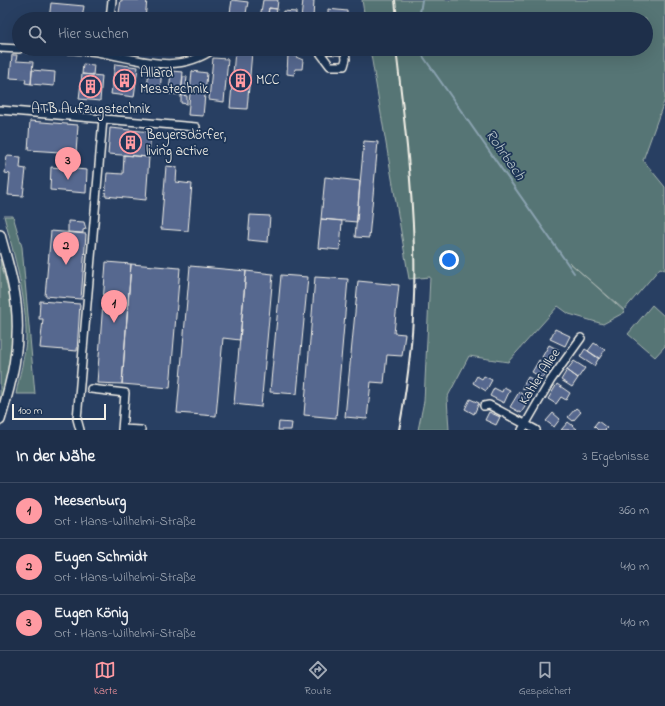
<!DOCTYPE html>
<html lang="de">
<meta charset="utf-8">
<style>
:root{--surface:#1e2f4a;--page:#263751;--text:#f1f3f6;--muted:#a1a9b5;--line:#3c4a62;--accent:#ff9aa2}
body{margin:0;font-family:"Indie Flower",sans-serif;background:var(--page);color:var(--text)}
.scale{position:absolute;left:12px;bottom:10px;width:94px;box-sizing:border-box;padding-left:4px;border:2px solid #f4f1e8;border-top:0;font-size:11px;line-height:14px;white-space:nowrap;color:#f4f1e8;-webkit-text-stroke:3px #1d3557;paint-order:stroke}
.you{position:absolute;left:449px;top:260px;width:14px;height:14px;margin:-10px;border:3px solid #fff;border-radius:50%;background:#1a73e8;box-shadow:0 0 0 6px #1a73e833}
.badge{display:grid;place-items:center;width:26px;height:26px;border-radius:50%;background:var(--accent);color:#111;font-size:13px;font-weight:700}
.pin{position:absolute;translate:-50% -33px;filter:drop-shadow(0 1px 2px #0008)}
.pin::after{content:'';position:absolute;top:21px;width:14px;height:12px;background:inherit;clip-path:polygon(0 0,100% 0,50% 100%)}
.list{margin:0;padding:0;list-style:none}
h2{display:flex;justify-content:space-between;align-items:center;height:52px;margin:0;padding:0 16px;font-size:17px}
h2 small{font-size:13px;font-weight:400;color:var(--muted)}
.list li{display:grid;grid-template-columns:26px 1fr auto;gap:12px;align-items:center;box-sizing:border-box;height:56px;padding:0 16px;border-top:1px solid var(--line)}
.list b{display:block;font-size:15px;white-space:nowrap}
.list p{margin:0;font-size:13px;white-space:nowrap;color:var(--muted)}
.list em{font-size:13px;font-style:normal;color:var(--muted)}
.icon{flex:none;width:22px;height:22px;fill:none;stroke:currentColor;stroke-width:2;stroke-linecap:round;stroke-linejoin:round}
.map{position:relative;flex:none;width:665px;height:430px;overflow:hidden}
.search{position:absolute;background:var(--surface);box-shadow:0 4px 16px #0002;left:12px;right:12px;top:12px;height:44px;display:flex;align-items:center;gap:10px;box-sizing:border-box;padding:0 14px;border-radius:22px;color:var(--muted);font-size:15px}
.sheet{height:220px;background:var(--surface)}
nav{display:flex;justify-content:space-around;align-items:center;box-sizing:border-box;height:56px;border-top:1px solid var(--line);background:var(--surface);font-size:11px;color:var(--muted)}
nav a{display:grid;justify-items:center;gap:2px}
nav .on{color:var(--accent)}
.map>svg:first-child{display:block}
.green{fill:#567574;stroke:#a5b3ae}
.lines{fill:none;stroke-linecap:round;stroke-linejoin:round}
.stream{stroke:#8aa2b0;stroke-width:2}
.building{fill:#56678f;stroke:#f4f1e8}
.minor-casing{stroke:#f4f1e8;stroke-width:10}
.tertiary-casing{stroke:#f4f1e8;stroke-width:12}
.minor{stroke:#1d3557;stroke-width:7}
.tertiary{stroke:#1d3557;stroke-width:9}
.rail{stroke:#f4f1e8;stroke-width:2}
.labels{text-anchor:middle;dominant-baseline:central;stroke-width:3.5;stroke-linejoin:round;paint-order:stroke}
.poi-label{font-size:14px;fill:#f4f1e8;stroke:#1d3557;text-anchor:start}
.street-label{font-size:14px;fill:#f4f1e8;stroke:#1d3557}
.water-label{font-size:15px;font-style:italic;fill:#b6c3c7;stroke:#1d3557}
</style>
<div class="map">
<svg width="665" height="430" viewBox="0 0 665 430">
<rect width="100%" height="100%" fill="#283f62"/>
<filter id="ink" filterUnits="userSpaceOnUse"><feTurbulence type="fractalNoise" baseFrequency=".025" numOctaves="2"/><feDisplacementMap in="SourceGraphic" scale="8" xChannelSelector="R" yChannelSelector="G"/><feConvolveMatrix kernelMatrix="1 2 1 2 8 2 1 2 1" color-interpolation-filters="sRGB"/></filter>
<g filter="url(#ink)">
<path class="green" d="M 362,0 L 665,0 L 665,99 L 643,160 L 665,187 L 665,270 L 660,268 L 624,310 L 569,262 L 625,312 L 603,324 L 569,314 L 558,306 L 508,362 L 469,356 L 447,398 L 449,430 L 418,430 L 424,401 L 430,277 L 409,279 L 370,49 L 646,49 L 646,19 L 365,19 Z
M 4,216 L 13,216 L 22,247 L 35,394 L 16,394 C 19,376 25,357 26,339 C 27,297 14,256 4,216 Z
M 0,259 C 4,275 9,292 12,308 C 16,341 9,374 0,406 Z
M 652,305 L 665,317 L 665,346 L 655,357 L 628,334 Z"/>
<g class="lines">
<path class="stream" d="M 419,19 L 422,0
M 418,49 L 574,273"/>
</g>
<path class="building" d="M 121,0 L 147,0 L 145,19 L 118,19 Z
M 232,0 L 248,2 L 245,19 L 229,19 Z
M 263,0 L 278,0 L 277,9 L 269,8 L 267,19 L 260,18 Z
M 303,0 L 314,0 L 313,19 L 301,19 Z
M 51,3 L 84,6 L 82,19 L 49,19 Z
M 269,8 L 277,9 L 275,19 L 267,19 Z
M 328,9 L 347,11 L 347,19 L 328,19 Z
M 283,11 L 296,12 L 296,19 L 282,19 Z
M 235,51 L 252,52 L 247,109 L 230,108 Z
M 288,53 L 296,53 L 296,57 L 303,60 L 302,69 L 295,69 L 294,75 L 287,74 Z
M 12,55 L 17,55 L 16,61 L 33,62 L 31,84 L 25,83 L 26,79 L 10,78 Z
M 213,58 L 228,59 L 224,102 L 209,100 Z
M 83,64 L 94,65 L 93,75 L 82,74 Z
M 115,64 L 138,67 L 134,97 L 111,94 Z
M 149,68 L 162,69 L 160,91 L 147,90 Z
M 32,70 L 55,72 L 54,86 L 31,84 Z
M 171,71 L 183,72 L 181,95 L 169,94 Z
M 192,71 L 207,73 L 203,116 L 188,115 Z
M 82,74 L 102,76 L 100,101 L 79,99 Z
M 183,77 L 187,77 L 185,95 L 181,95 Z
M 181,95 L 187,96 L 187,104 L 181,103 Z
M 30,121 L 78,125 L 76,153 L 28,150 Z
M 110,128 L 151,132 L 149,157 L 108,154 Z
M 364,141 L 378,142 L 369,238 L 355,237 Z
M 124,155 L 149,157 L 146,200 L 105,196 L 107,173 L 123,174 Z
M 7,156 L 21,157 L 20,168 L 26,169 L 23,196 L 8,195 L 10,174 L 5,173 Z
M 166,166 L 177,167 L 176,182 L 192,184 L 188,231 L 161,229 Z
M 51,167 L 87,170 L 86,193 L 50,190 Z
M 325,177 L 360,181 L 357,222 L 321,219 Z
M 250,215 L 270,216 L 268,242 L 248,240 Z
M 321,219 L 342,221 L 340,250 L 318,248 Z
M 68,221 L 84,222 L 86,229 L 83,230 L 83,233 L 68,232 Z
M 51,231 L 86,234 L 81,299 L 45,296 Z
M 106,262 L 131,264 L 122,384 L 97,383 Z
M 131,264 L 180,268 L 170,388 L 122,384 Z
M 190,266 L 246,271 L 240,340 L 223,338 L 216,416 L 177,413 Z
M 246,271 L 273,274 L 261,407 L 234,404 Z
M 281,275 L 308,277 L 297,394 L 270,392 Z
M 315,277 L 348,279 L 336,418 L 304,415 Z
M 358,281 L 399,285 L 394,333 L 405,334 L 402,356 L 387,355 L 384,383 L 371,382 L 367,419 L 345,417 Z
M 40,301 L 80,304 L 77,351 L 40,348 L 43,319 L 39,319 Z
M 555,329 L 570,336 L 565,346 L 550,339 Z
M 594,343 L 605,350 L 599,359 L 588,351 Z
M 549,345 L 559,350 L 553,362 L 542,357 Z
M 585,349 L 599,358 L 594,366 L 580,357 Z
M 539,360 L 549,366 L 542,378 L 532,372 Z
M 574,361 L 585,368 L 578,378 L 567,370 Z
M 567,370 L 578,378 L 572,387 L 561,380 Z
M 477,376 L 482,379 L 484,376 L 492,380 L 486,391 L 473,383 Z
M 528,377 L 538,382 L 532,393 L 522,388 Z
M 557,384 L 570,393 L 566,400 L 561,397 L 556,404 L 548,399 Z
M 504,387 L 510,390 L 504,403 L 490,396 L 494,388 L 502,392 Z
M 519,392 L 530,399 L 521,413 L 510,407 Z
M 470,399 L 479,403 L 474,414 L 465,409 Z
M 576,408 L 581,412 L 573,421 L 568,417 Z
M 489,412 L 500,417 L 496,425 L 485,420 Z
M 553,413 L 560,419 L 554,427 L 546,421 Z
M 598,421 L 607,428 L 605,430 L 598,430 L 594,426 Z
M 279,422 L 292,423 L 291,430 L 278,430 Z
M 568,422 L 577,429 L 576,430 L 561,430 Z"/>
<g class="lines">
<defs>
<path id="minor" d="M 110,19 L 112,0
M 0,48 L 19,49
M 28,49 C 48,50 69,49 89,51 C 134,56 173,78 214,49
M 314,49 L 345,51 L 346,59 L 344,66 L 330,66 L 318,50
M 0,110 L 196,127
M 91,389 L 125,393 L 122,430
M 484,406 L 489,405 L 536,430
M 122,429 L 141,430
M 80,430 L 77,419 L 79,396 L 103,119
M 522,430 L 551,380 L 581,338"/>
<path id="tertiary" d="M 0,235 C 6,258 14,281 16,304 C 21,345 12,381 0,420"/>
</defs>
<use href="#minor" class="minor-casing"/>
<use href="#tertiary" class="tertiary-casing"/>
<use href="#minor" class="minor"/>
<use href="#tertiary" class="tertiary"/>
<path class="rail" d="M 395,0 L 397,19
M 396,49 C 404,116 412,182 414,249 C 416,309 410,371 399,430"/>
</g>
</g>
<defs>
<symbol id="building-ring" viewBox="-11 -11 22 22"><circle r="9.5" fill="#1d3557" stroke="#ff9aa2" stroke-width="1.5"/><path d="M-4-6H4V6H1V3H-1V6H-4ZM-2.5-4.3h1.7v1.8h-1.7ZM.8-4.3h1.7v1.8H.8ZM-2.5-1h1.7V.8h-1.7ZM.8-1h1.7V.8H.8Z" fill="#ff9aa2"/></symbol>
</defs>
<g fill-rule="evenodd">
<use href="#building-ring" x="228" y="68" width="25" height="25"/>
<use href="#building-ring" x="112" y="68" width="25" height="25"/>
<use href="#building-ring" x="78" y="74" width="25" height="25"/>
<use href="#building-ring" x="118" y="130" width="25" height="25"/>
</g>
<g class="labels">
<g class="poi-label">
<text x="140" y="73">Allard<tspan x="140" dy="16">Messtechnik</tspan></text>
<text x="256" y="80">MCC</text>
<text x="91" y="109" text-anchor="middle">ATB Aufzugstechnik</text>
<text x="146" y="135">Beyersdörfer,<tspan x="146" dy="16">living active</tspan></text>
</g>
<g class="street-label">
<text transform="translate(540 377) rotate(-57)">Kahler Allee</text>
</g>
<g class="water-label">
<text transform="translate(505 155) rotate(55)">Rohrbach</text>
</g>
</g>
</svg>
<div class="scale">100 m</div>
<div class="you"></div>
<div class="pin badge" style="left:114px;top:323px">1</div>
<div class="pin badge" style="left:66px;top:265px">2</div>
<div class="pin badge" style="left:68px;top:180px">3</div>
<div class="search"><svg class="icon" aria-label="search" viewBox="0 0 24 24"><circle cx="10" cy="10" r="6"/><path d="M15 15l6 6"/></svg>Hier suchen</div>
</div>
<section class="sheet">
<h2>In der Nähe<small>3 Ergebnisse</small></h2>
<ul class="list">
<li><span class="badge">1</span><div><b>Meesenburg</b><p>Ort · Hans-Wilhelmi-Straße</p></div><em>360 m</em></li>
<li><span class="badge">2</span><div><b>Eugen Schmidt</b><p>Ort · Hans-Wilhelmi-Straße</p></div><em>410 m</em></li>
<li><span class="badge">3</span><div><b>Eugen König</b><p>Ort · Hans-Wilhelmi-Straße</p></div><em>410 m</em></li>
</ul>
</section>
<nav>
<a class="on"><svg class="icon" aria-label="map" viewBox="0 0 24 24"><path d="M3 6l6-2 6 2 6-2v14l-6 2-6-2-6 2zM9 4v14M15 6v14"/></svg>Karte</a>
<a><svg class="icon" aria-label="directions" viewBox="0 0 24 24"><path d="M12 3l9 9-9 9-9-9zM9 14v-3h6M13 9l2 2-2 2"/></svg>Route</a>
<a><svg class="icon" aria-label="saved" viewBox="0 0 24 24"><path d="M7 4h10v16l-5-4-5 4z"/></svg>Gespeichert</a>
</nav>
